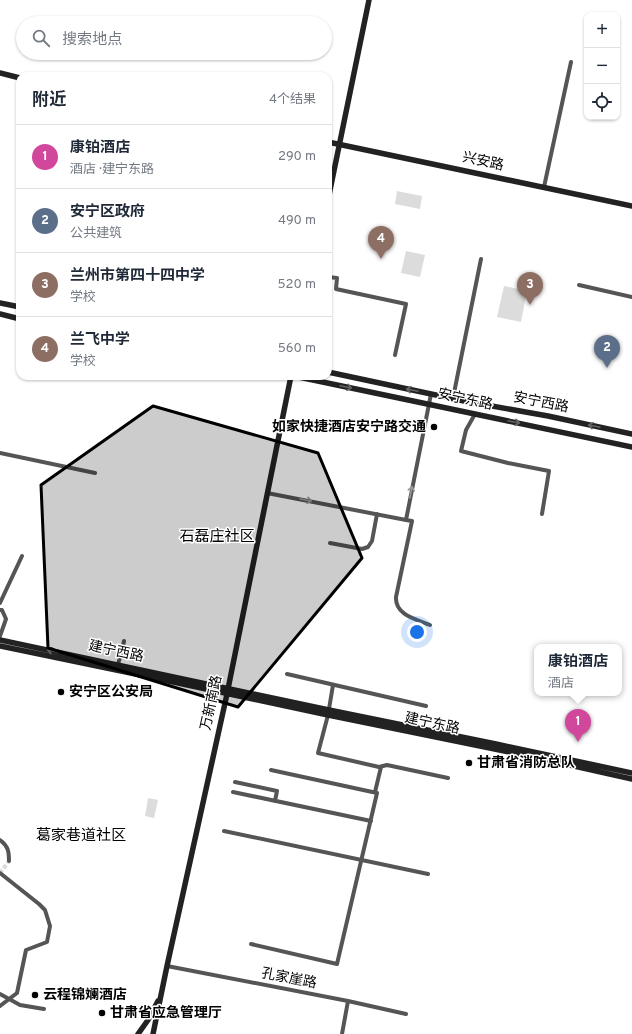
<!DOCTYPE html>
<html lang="zh">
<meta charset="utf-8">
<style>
:root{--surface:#fff;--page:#f6f6f7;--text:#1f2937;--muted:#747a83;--line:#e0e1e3;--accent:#000}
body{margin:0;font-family:Overpass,"Noto Sans SC",sans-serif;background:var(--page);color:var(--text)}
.controls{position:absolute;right:12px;top:12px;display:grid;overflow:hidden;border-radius:8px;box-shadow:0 1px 3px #0004}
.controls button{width:36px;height:36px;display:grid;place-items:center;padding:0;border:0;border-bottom:1px solid var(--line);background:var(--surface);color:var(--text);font:20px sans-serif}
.you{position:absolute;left:417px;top:632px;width:14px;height:14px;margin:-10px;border:3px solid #fff;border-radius:50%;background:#1a73e8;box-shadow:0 0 0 6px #1a73e833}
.badge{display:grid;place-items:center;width:26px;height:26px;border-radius:50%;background:var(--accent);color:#fff;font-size:13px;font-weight:700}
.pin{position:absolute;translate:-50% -33px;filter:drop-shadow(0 1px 2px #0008)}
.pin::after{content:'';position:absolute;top:21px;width:14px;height:12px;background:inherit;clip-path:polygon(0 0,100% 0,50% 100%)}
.popup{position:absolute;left:534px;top:644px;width:88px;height:52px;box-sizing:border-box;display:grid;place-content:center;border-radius:8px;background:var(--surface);filter:drop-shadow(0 1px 3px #0005);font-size:13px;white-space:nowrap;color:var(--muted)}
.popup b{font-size:15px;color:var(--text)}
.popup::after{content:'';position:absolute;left:50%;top:100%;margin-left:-8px;border:8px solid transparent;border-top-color:var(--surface)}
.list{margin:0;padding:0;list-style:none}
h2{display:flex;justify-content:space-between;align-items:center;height:52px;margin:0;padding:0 16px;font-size:17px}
h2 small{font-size:13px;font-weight:400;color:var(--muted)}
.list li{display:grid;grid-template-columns:26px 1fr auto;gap:12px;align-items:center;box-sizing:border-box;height:64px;padding:0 16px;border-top:1px solid var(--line)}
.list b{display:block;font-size:15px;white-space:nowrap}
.list p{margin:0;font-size:13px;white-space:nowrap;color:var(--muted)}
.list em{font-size:13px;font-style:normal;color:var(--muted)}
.icon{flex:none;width:22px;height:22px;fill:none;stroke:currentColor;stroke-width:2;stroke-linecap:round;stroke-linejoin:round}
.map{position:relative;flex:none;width:632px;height:1034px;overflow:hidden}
.search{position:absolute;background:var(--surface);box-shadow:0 1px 3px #0004;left:16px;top:16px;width:316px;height:44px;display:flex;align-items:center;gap:10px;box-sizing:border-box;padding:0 14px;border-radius:22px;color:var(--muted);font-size:15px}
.panel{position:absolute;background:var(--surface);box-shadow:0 1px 3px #0004;left:16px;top:72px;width:316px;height:308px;border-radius:12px}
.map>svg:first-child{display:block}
.green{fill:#dcdcdc}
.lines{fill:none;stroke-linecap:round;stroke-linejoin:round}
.street-tunnel{stroke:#d9d9d9;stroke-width:4;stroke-dasharray:4 2;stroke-linecap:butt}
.street{stroke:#555;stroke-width:4}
.secondary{stroke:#222;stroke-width:5.5}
.oneway{stroke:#646464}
.oneway2{stroke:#999}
.marked{fill:#000;fill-opacity:0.2;stroke:#000;stroke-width:3;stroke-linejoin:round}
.poi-dot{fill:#000;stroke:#fff;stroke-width:1.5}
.labels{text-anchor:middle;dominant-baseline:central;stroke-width:3;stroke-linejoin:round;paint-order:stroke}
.street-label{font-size:14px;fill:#000;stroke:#fff}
.poi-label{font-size:14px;font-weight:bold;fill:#000;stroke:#fff;text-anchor:start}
.neighbourhood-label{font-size:15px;fill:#000;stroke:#fff}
</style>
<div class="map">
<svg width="632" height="1034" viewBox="0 0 632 1034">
<rect width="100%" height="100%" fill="#fff"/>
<path class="green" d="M 397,191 L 422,196 L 420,209 L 395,204 Z
M 406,251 L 425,255 L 420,277 L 401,273 Z
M 504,286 L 527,291 L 521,322 L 497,317 Z
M 148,798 L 158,800 L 154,818 L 145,816 Z"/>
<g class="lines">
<path class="street-tunnel" d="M 121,654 L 123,646
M 0,873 L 9,861"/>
<path class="street" d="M 544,187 L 571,62
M 328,277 L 337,278 L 336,289 L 406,304 L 395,355
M 579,285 L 632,297
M 453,398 L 481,259
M 475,414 L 466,430 L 461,451 L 508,463 L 549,471 L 542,514
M 0,453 L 95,473
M 267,493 L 406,520 L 431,394
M 406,520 L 412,521 L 396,597 C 395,615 416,619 430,625
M 330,543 L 362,549 L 368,547 L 372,541 L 377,514
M 0,603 L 22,556
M 0,610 L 2,610 L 6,619 L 0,636
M 123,646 L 124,641
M 118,664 L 121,654
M 287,674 L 426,706
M 333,685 L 328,715 L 318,753 L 379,767 L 387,765 L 448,778
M 235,782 L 277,791 L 275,801
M 233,792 L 371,821
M 375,792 L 381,767
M 224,831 L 428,874
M 0,840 C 8,846 9,851 9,861
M 0,873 L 39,904 L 45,910 L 50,926 L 47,942 L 26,950 L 17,993 L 0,1006
M 251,944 L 337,964 L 377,793 L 271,770
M 167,966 L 348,1001 L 406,1014
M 0,994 L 20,1005 L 44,1009
M 342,1034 L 348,1001"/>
<path class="secondary" d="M 0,73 L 20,78
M 328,142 L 632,206
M 328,200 L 369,0
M 0,303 L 20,307
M 0,314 L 20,319
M 328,372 L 464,401 L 548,416 L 632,434
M 294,376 L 632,447
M 0,640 L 329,710 L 496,744 L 632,773
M 0,646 L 150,677 L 328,715 L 538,758 L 632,779
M 138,1034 L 148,1020 L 158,1001
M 153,1034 L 167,966 L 227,694 L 291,376"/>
</g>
<defs><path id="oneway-shaft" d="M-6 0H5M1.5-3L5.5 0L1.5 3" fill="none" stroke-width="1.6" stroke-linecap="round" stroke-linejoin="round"/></defs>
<g class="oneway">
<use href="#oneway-shaft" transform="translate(346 387) rotate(12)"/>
<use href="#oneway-shaft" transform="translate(412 390) rotate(-168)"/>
<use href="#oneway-shaft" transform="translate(514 422) rotate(12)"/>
<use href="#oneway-shaft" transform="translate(594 426) rotate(-168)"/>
<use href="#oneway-shaft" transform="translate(53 651) rotate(-168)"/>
</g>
<g class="oneway2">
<use href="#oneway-shaft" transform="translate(411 492) rotate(-79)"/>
<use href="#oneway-shaft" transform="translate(306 500) rotate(11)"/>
</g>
<path class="marked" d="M 153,406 L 318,453 L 362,558 L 238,707 L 48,648 L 41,485 Z"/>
<g class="poi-dot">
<circle cx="434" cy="427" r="4"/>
<circle cx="61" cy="692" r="4"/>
<circle cx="469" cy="763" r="4"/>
<circle cx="35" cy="995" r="4"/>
<circle cx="102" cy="1013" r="4"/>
</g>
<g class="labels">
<g class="street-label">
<text transform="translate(483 162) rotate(12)">兴安路</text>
<text transform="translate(465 400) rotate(12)">安宁东路</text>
<text transform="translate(541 403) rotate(11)">安宁西路</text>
<text transform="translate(116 652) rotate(12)">建宁西路</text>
<text transform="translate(212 703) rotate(-78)">万新南路</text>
<text transform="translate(432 724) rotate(12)">建宁东路</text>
<text transform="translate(289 979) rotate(11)">孔家崖路</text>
</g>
<g class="poi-label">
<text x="426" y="427" text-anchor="end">如家快捷酒店安宁路交通</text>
<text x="69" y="692">安宁区公安局</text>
<text x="477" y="763">甘肃省消防总队</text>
<text x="43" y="995">云程锦斓酒店</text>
<text x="110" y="1013">甘肃省应急管理厅</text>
</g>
<g class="neighbourhood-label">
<text x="217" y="537">石磊庄社区</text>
<text x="81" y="836">葛家巷道社区</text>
</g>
</g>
</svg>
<div class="controls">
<button>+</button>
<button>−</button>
<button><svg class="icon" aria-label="locate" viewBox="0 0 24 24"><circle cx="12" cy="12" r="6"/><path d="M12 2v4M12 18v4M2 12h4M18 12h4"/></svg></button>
</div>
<div class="you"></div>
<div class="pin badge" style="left:578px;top:742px;background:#d1479c">1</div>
<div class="popup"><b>康铂酒店</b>酒店</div>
<div class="pin badge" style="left:607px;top:368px;background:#5c6f8a">2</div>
<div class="pin badge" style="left:530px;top:305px;background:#8d6e63">3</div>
<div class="pin badge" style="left:381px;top:259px;background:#8d6e63">4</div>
<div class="search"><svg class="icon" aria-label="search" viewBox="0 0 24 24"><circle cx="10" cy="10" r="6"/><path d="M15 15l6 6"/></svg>搜索地点</div>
<section class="panel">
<h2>附近<small>4个结果</small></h2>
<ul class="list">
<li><span class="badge" style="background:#d1479c">1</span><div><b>康铂酒店</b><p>酒店 · 建宁东路</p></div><em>290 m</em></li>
<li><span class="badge" style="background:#5c6f8a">2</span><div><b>安宁区政府</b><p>公共建筑</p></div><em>490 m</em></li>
<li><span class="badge" style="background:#8d6e63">3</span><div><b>兰州市第四十四中学</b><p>学校</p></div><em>520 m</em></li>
<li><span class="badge" style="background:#8d6e63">4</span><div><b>兰飞中学</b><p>学校</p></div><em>560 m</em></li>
</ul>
</section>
</div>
